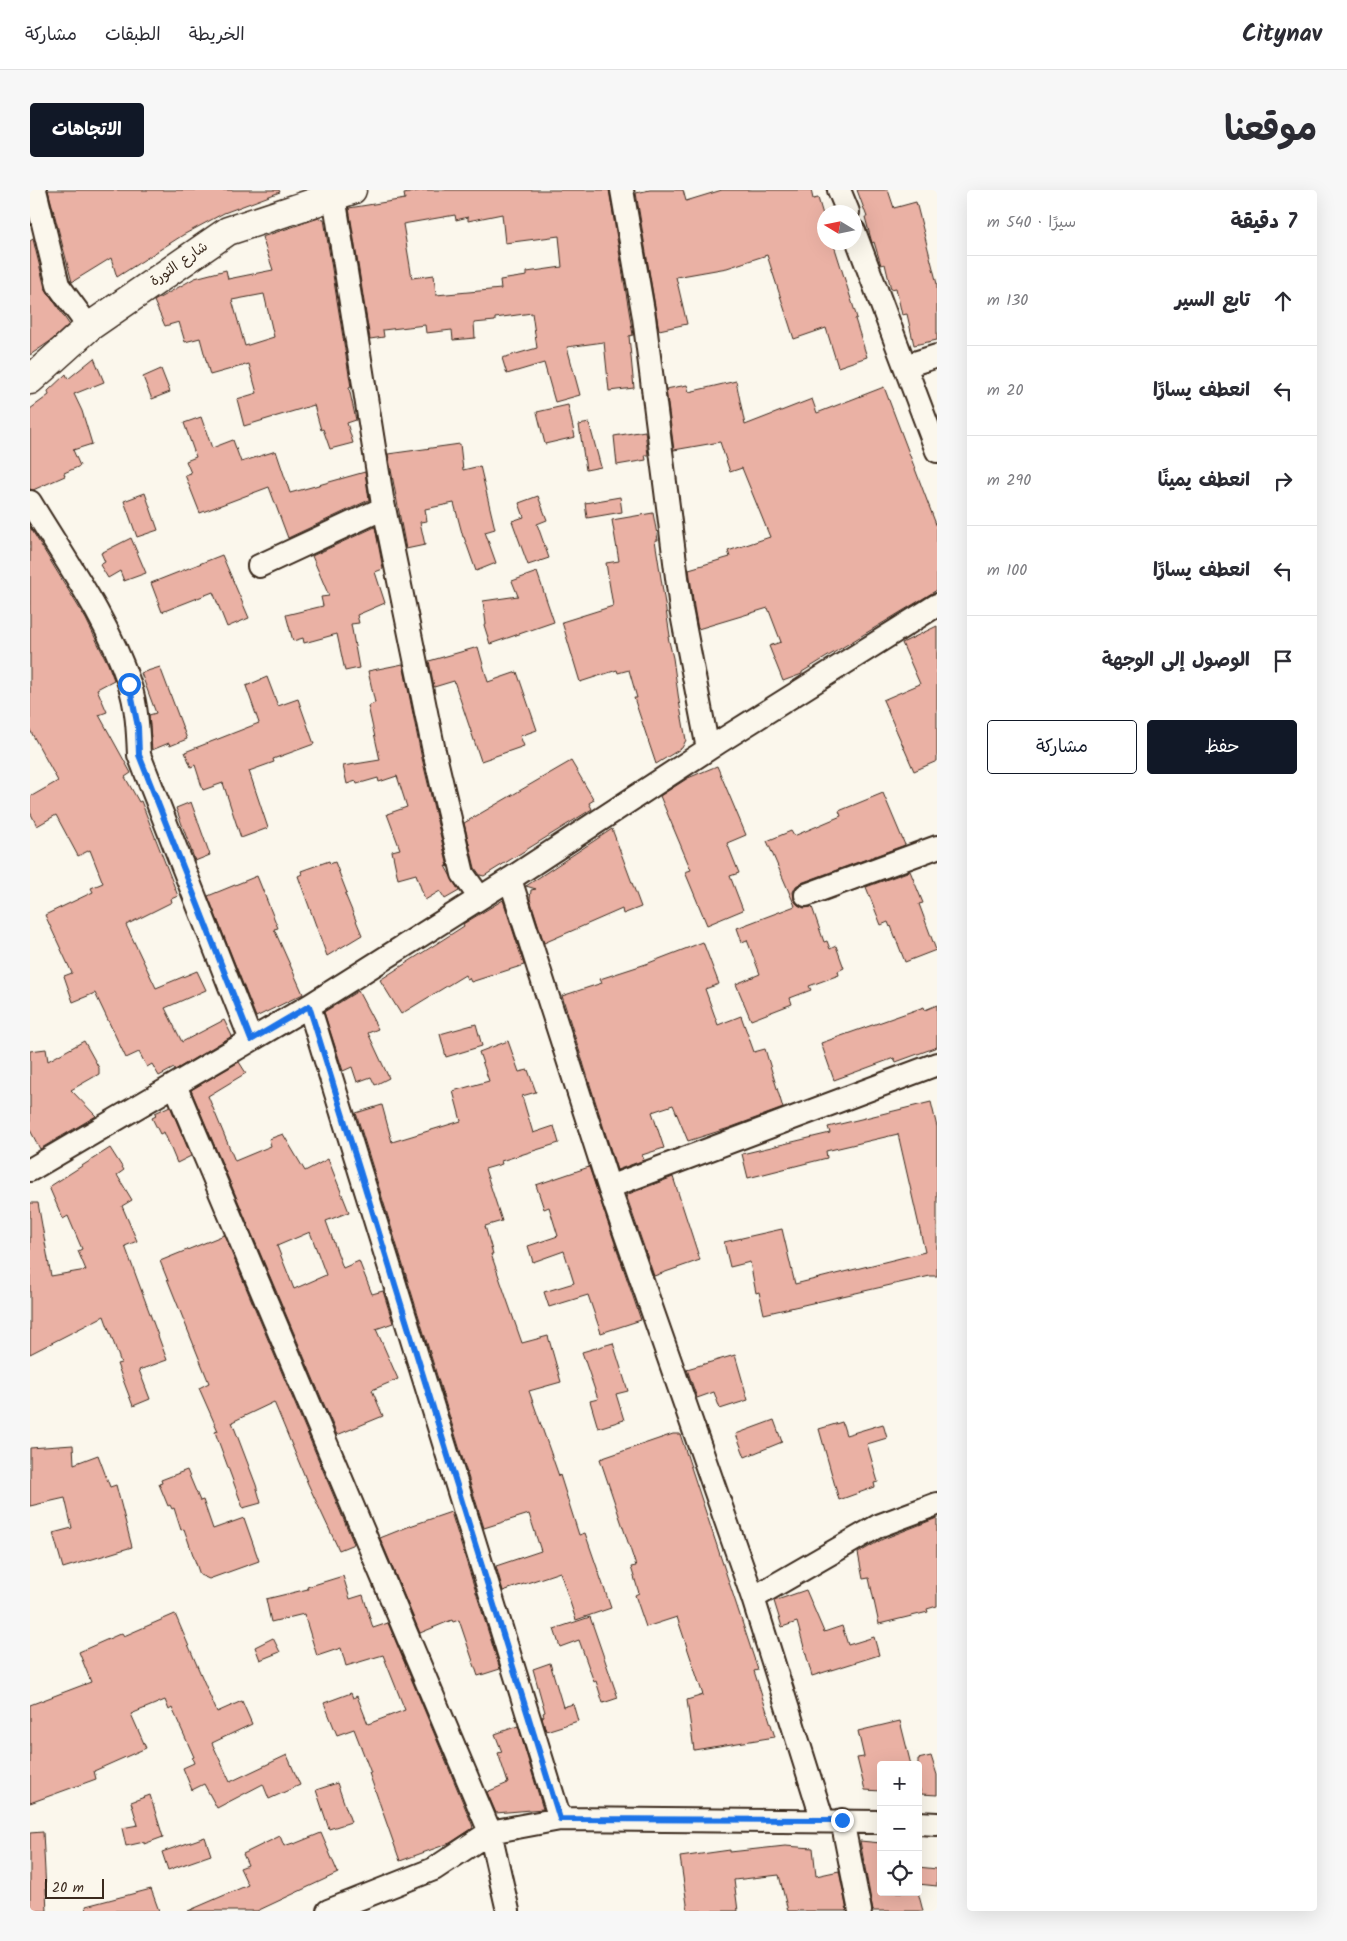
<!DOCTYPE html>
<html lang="ar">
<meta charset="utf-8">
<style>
:root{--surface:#fff;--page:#f7f7f7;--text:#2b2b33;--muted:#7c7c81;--line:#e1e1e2;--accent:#111827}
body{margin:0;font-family:Kalam,"Playpen Sans Arabic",sans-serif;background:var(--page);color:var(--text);direction:rtl}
.controls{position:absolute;right:15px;bottom:15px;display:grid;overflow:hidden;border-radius:5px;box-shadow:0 5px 20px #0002}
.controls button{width:45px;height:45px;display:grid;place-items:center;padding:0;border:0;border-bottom:1px solid var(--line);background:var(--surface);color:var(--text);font:25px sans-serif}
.compass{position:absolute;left:787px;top:15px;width:45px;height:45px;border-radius:50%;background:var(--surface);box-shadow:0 5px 20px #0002;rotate:280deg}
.scale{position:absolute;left:15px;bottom:12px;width:59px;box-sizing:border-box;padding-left:5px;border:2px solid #3b2a1e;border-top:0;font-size:14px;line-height:18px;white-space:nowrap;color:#3b2a1e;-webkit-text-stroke:4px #fbf7ec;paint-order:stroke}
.stop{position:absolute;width:15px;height:15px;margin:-11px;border:4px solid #1a73e8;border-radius:50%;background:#fff}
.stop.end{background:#1a73e8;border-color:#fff;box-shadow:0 1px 5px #0008}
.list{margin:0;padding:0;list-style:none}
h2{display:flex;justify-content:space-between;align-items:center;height:65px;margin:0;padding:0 20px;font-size:21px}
h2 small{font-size:16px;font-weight:400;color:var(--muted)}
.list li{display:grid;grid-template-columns:32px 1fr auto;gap:15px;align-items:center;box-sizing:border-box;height:90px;padding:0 20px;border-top:1px solid var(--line)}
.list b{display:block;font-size:19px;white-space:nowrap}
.list em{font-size:16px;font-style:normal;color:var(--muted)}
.actions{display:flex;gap:10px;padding:15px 20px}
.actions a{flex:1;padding:11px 0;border:1px solid var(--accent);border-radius:5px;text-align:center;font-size:18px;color:var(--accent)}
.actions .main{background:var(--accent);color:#fff}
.icon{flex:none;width:28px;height:28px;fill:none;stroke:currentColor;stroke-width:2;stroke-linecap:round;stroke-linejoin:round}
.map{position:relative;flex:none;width:907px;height:1721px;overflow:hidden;direction:ltr;border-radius:5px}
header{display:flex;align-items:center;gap:30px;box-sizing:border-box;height:70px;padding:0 25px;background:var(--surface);border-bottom:1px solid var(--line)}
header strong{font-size:24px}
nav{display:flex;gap:28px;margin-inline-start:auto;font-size:18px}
.intro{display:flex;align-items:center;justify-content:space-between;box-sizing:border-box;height:120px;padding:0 30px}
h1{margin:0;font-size:35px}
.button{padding:12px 22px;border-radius:5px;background:var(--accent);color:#fff;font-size:18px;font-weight:700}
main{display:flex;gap:30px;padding:0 30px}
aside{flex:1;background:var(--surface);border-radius:5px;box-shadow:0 5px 20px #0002}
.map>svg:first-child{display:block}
.building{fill:#eab1a4;stroke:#3b2a1e;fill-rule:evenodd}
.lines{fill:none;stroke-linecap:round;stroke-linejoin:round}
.minor-casing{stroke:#3b2a1e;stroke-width:26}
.major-casing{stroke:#3b2a1e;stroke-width:31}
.minor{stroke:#fbf7ec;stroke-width:22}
.major{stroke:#fbf7ec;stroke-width:28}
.route{stroke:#1a73e8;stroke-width:6}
.labels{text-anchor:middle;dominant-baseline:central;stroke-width:5;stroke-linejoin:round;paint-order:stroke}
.street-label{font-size:14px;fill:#3b2a1e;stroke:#fbf7ec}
</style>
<header>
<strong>Citynav</strong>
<nav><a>الخريطة</a><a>الطبقات</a><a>مشاركة</a></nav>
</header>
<div class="intro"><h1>موقعنا</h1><a class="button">الاتجاهات</a></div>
<main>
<aside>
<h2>7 دقيقة<small>سيرًا · 540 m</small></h2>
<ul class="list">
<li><svg class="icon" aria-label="ahead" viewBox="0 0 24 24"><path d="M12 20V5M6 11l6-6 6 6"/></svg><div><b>تابع السير</b></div><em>130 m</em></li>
<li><svg class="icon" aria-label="left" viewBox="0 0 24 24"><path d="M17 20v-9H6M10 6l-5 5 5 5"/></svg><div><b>انعطف يسارًا</b></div><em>20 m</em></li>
<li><svg class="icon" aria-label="right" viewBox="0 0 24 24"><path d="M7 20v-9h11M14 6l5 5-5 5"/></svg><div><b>انعطف يمينًا</b></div><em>290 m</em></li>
<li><svg class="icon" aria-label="left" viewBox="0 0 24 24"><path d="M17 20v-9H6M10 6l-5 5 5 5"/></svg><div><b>انعطف يسارًا</b></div><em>100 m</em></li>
<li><svg class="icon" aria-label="arrive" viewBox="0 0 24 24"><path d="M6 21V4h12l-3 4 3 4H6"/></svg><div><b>الوصول إلى الوجهة</b></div></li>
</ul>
<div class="actions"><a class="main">حفظ</a><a>مشاركة</a></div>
</aside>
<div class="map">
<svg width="907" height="1721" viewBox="0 0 907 1721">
<rect width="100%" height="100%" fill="#fbf7ec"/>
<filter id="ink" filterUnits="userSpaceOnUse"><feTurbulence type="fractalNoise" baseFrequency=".02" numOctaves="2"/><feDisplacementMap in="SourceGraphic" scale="10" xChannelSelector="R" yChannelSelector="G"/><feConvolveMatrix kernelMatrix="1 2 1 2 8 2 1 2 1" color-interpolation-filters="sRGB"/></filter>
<g filter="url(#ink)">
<path class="building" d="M 18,0 L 249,0 L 250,2 L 194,23 L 153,45 L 87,87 L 81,68 L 42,92 Z
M 394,0 L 579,0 L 603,145 L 599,146 L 604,198 L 579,201 L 574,152 L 537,157 L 550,205 L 525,212 L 514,173 L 477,184 L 472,168 L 507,158 L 502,123 L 465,128 L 465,131 L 444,133 L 445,148 L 423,150 L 422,140 L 396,143 L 395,135 L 353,140 L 354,147 L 340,149 L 319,18 L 375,9 L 374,4 ZM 472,24 L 475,53 L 529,46 L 532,77 L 497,82 L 497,86 L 470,90 L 471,99 L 406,105 L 404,85 L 382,88 L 373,34 L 425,25 L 426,30 L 438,27 L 438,31 Z
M 620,0 L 653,0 L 656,11 L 692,0 L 781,0 L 783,9 L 788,8 L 794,28 L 794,52 L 803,52 L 827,128 L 825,129 L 837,167 L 808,177 L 796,138 L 764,149 L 737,65 L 697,78 L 646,87 L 657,134 L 629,140 L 606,3 Z
M 827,0 L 858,0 L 864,18 L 886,12 L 907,94 L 907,150 L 884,155 L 877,124 L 872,125 L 866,98 L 861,99 L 855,74 L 851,75 L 844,52 L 842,53 L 835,27 L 837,27 Z
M 289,28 L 294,29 L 321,197 L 319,198 L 326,230 L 317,233 L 323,253 L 300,259 L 293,239 L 291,240 L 284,215 L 214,236 L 207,209 L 227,203 L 219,174 L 180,185 L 170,148 L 155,152 L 149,132 L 135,136 L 124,111 L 165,88 L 196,80 L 198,89 L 243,80 L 232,47 ZM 234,104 L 244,147 L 215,156 L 202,110 Z
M 3,49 L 15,98 L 39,134 L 22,150 L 0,165 L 0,51 Z
M 64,168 L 74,192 L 44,204 L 52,221 L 62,254 L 43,260 L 50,276 L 34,283 L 35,286 L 3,300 L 0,299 L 0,219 L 19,205 L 18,201 L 36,184 L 38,189 Z
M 131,179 L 140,202 L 122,209 L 113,187 Z
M 706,191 L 715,235 L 782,209 L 787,223 L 854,197 L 907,337 L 907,400 L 772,482 L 772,484 L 753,491 L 739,456 L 751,452 L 738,418 L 668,439 L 664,417 L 659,379 L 700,367 L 698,361 L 740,347 L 712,278 L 700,282 L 690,252 L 644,260 L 636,199 L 657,195 L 659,202 Z
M 538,215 L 545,247 L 515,254 L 507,222 Z
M 171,227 L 182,258 L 203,250 L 211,272 L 246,261 L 260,303 L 335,282 L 339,310 L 258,348 L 239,297 L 170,323 L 155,285 L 161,283 L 156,271 L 166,267 L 154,233 Z
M 559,233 L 571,277 L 556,280 L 549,235 Z
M 615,241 L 618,265 L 615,265 L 616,270 L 587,275 L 584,246 Z
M 430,254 L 433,280 L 450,276 L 465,339 L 455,342 L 466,373 L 446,381 L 434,347 L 433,347 L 424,313 L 395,319 L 397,331 L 390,332 L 395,355 L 376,359 L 358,264 Z
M 115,303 L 128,340 L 107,347 L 94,311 Z
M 508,306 L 517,330 L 507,334 L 519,368 L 498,375 L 482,331 L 494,327 L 489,313 Z
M 590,307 L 592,322 L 557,328 L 555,313 Z
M 623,323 L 628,350 L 625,350 L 640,446 L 638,447 L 643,468 L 649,511 L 656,550 L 652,558 L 626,574 L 604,508 L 607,508 L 599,480 L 588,483 L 587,480 L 550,492 L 532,432 L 583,416 L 576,373 L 589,371 L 582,330 Z
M 0,337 L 56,429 L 78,474 L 84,490 L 67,499 L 77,522 L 69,525 L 101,583 L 95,587 L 109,612 L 111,611 L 148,706 L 141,709 L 142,712 L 96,735 L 126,798 L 167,781 L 176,800 L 135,818 L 152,852 L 194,830 L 202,846 L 145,880 L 144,878 L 129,886 L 122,874 L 117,877 L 109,862 L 96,868 L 65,803 L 43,812 L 34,786 L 42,783 L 15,725 L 63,702 L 61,698 L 73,693 L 60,660 L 48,666 L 26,625 L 7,636 L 0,622 L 0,607 L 28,591 L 0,540 Z
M 345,337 L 353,379 L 345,382 L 355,413 L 327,425 L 329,433 L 321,434 L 329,478 L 315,481 L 307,444 L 274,453 L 273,448 L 263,451 L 256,425 L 293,416 L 291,407 L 299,406 L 282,366 Z
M 101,348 L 116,383 L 94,391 L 90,381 L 78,388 L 70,375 L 75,372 L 71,363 Z
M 192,365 L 219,428 L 197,437 L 183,402 L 132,422 L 121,393 Z
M 507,382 L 524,432 L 460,454 L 454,435 L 456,434 L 453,411 L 488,406 L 482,391 Z
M 907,436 L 907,571 L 884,581 L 853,510 L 890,494 L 872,453 Z
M 448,457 L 458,492 L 487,482 L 507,540 L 490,546 L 494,556 L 451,571 L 424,491 L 404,497 L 399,471 Z
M 373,474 L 391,564 L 418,677 L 415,676 L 429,701 L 415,709 L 410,701 L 395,710 L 386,684 L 368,689 L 362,661 L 370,659 L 357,624 L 377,617 L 367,586 L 349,592 L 348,588 L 327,594 L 326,591 L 317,594 L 313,576 L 350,570 L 338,516 L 345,513 L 338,481 Z
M 130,477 L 157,549 L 140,556 L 139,553 L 122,560 L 119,525 L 126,523 L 111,483 Z
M 237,487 L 248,516 L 268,509 L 284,554 L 243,569 L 244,572 L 219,581 L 238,638 L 211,648 L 193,593 L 173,600 L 165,575 L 161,577 L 155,562 L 229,533 L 216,496 Z
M 541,571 L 564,610 L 559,613 L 562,619 L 454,686 L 450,685 L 445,678 L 434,633 Z
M 687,576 L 716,645 L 697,653 L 709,683 L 700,686 L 713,720 L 677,735 L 655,682 L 661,680 L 630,606 L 658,588 Z
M 853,603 L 875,655 L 771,693 L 766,696 L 763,702 L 764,710 L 768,715 L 774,718 L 782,717 L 794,752 L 797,751 L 800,759 L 806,756 L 814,778 L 808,781 L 809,785 L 779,796 L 781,800 L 760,808 L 762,814 L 721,830 L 706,794 L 730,784 L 717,750 L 712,752 L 707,738 L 765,716 L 737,651 L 761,641 L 764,646 L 811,626 L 809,621 Z
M 161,612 L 180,665 L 165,671 L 146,618 Z
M 582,639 L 611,717 L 593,724 L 592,719 L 514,753 L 500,709 L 501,700 L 506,699 L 496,696 Z
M 299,671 L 300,674 L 305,672 L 317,703 L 315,704 L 332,745 L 297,766 L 268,686 L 272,684 L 271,681 Z
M 880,681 L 893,713 L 889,714 L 906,760 L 875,772 L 861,736 L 860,737 L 858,732 L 851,735 L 836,697 Z
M 227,686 L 248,738 L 244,739 L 273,804 L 226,827 L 178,706 Z
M 473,710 L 494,775 L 441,792 L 439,788 L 437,789 L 435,785 L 371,824 L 350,790 L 434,736 L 433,734 Z
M 673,752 L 689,794 L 675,799 L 688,835 L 711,826 L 724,862 L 735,859 L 753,918 L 699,938 L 658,951 L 643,915 L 622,922 L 634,958 L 612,965 L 614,970 L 587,980 L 532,806 L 572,793 L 570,789 L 616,774 Z
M 328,801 L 348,839 L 338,843 L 359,888 L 345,895 L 341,887 L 327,892 L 322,877 L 313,881 L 294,822 Z
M 907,815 L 907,857 L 866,872 L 864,868 L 804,890 L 791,853 L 894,817 L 895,820 Z
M 446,834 L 452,856 L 416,867 L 410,844 Z
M 54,851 L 69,878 L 69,884 L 41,900 L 66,926 L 10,959 L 0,940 L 0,861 L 16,859 L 18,871 Z
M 478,851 L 489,882 L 498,880 L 506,902 L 492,906 L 503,943 L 524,936 L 529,953 L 471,971 L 472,974 L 455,979 L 472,1031 L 455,1036 L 463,1064 L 461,1064 L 492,1153 L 518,1146 L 531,1192 L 499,1201 L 529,1286 L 530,1285 L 549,1345 L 555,1343 L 581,1418 L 546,1430 L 530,1382 L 473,1401 L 466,1376 L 511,1361 L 499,1324 L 454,1338 L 326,923 L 352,915 L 362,952 L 431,931 L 423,901 L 459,891 L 449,862 Z
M 209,872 L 216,883 L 178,906 L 205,971 L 241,956 L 239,949 L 253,944 L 275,981 L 298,969 L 319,1022 L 296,1031 L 313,1078 L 329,1071 L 342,1104 L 353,1101 L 363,1133 L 346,1139 L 368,1189 L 342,1200 L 353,1226 L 307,1245 L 161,900 ZM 280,1042 L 296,1085 L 264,1099 L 247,1056 Z
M 901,912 L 907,937 L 907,1086 L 900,1086 L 734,1124 L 729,1102 L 726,1103 L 720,1072 L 700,1077 L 694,1052 L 752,1039 L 765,1094 L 895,1062 L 868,944 L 796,961 L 797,968 L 718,988 L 712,964 L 800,943 L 798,937 Z
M 140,916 L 161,966 L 147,973 L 134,942 L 130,944 L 122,928 L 126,926 L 125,923 Z
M 80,958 L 94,980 L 87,985 L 102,1010 L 92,1016 L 107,1051 L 95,1056 L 137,1170 L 109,1180 L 120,1209 L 103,1216 L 87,1174 L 91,1173 L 74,1126 L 0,1164 L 0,1013 L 8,1013 L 21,1086 L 56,1080 L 48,1061 L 52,1059 L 38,1026 L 33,1029 L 19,997 Z
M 559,977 L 611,1130 L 571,1143 L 558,1105 L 519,1117 L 514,1102 L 544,1093 L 534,1061 L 503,1072 L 498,1056 L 528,1046 L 519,1017 L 514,1019 L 506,995 Z
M 643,987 L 670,1070 L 624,1086 L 596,1005 Z
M 194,1045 L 324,1354 L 309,1360 L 278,1294 L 244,1212 L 202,1232 L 226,1295 L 231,1313 L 213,1318 L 185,1242 L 188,1241 L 169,1198 L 179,1193 L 130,1071 Z
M 583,1153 L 598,1201 L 586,1204 L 594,1230 L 568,1238 L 560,1211 L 568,1209 L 552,1162 Z
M 705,1165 L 718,1210 L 690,1219 L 684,1202 L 667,1208 L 657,1179 Z
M 744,1230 L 752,1252 L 715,1267 L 706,1244 Z
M 812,1232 L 816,1245 L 853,1234 L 857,1248 L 837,1254 L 848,1292 L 844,1293 L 845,1297 L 809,1310 L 789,1239 Z
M 643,1244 L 650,1244 L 728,1480 L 724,1481 L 745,1547 L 664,1560 L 657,1510 L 673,1505 L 647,1427 L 616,1437 L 605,1405 L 609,1403 L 601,1377 L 606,1376 L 570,1269 Z
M 43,1255 L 44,1274 L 68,1265 L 80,1297 L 86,1295 L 102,1357 L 33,1378 L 23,1343 L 42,1338 L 35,1308 L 0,1316 L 0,1258 Z
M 157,1280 L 170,1311 L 173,1310 L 183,1339 L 214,1328 L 229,1371 L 179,1389 L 170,1385 L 154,1339 L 151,1340 L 144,1318 L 142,1319 L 140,1315 L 138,1316 L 129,1294 L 132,1293 L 131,1290 Z
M 421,1322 L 470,1479 L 448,1486 L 429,1430 L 423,1432 L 422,1430 L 390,1443 L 350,1348 L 380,1336 Z
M 907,1328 L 907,1416 L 897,1419 L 898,1422 L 849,1434 L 839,1388 L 833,1389 L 828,1363 L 853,1349 Z
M 313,1386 L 320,1409 L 333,1405 L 343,1438 L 358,1433 L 442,1634 L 443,1638 L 420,1653 L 370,1671 L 339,1583 L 341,1583 L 324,1539 L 307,1545 L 294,1513 L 321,1503 L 323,1508 L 327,1506 L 338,1534 L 375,1520 L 353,1465 L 316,1476 L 311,1458 L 287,1466 L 274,1424 L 241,1432 L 236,1409 L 278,1399 L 277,1397 Z
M 776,1400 L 794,1442 L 812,1436 L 818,1455 L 844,1447 L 849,1465 L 782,1486 L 767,1432 L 752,1437 L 744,1411 Z
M 145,1424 L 187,1522 L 212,1511 L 222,1534 L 182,1553 L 200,1592 L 257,1565 L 270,1595 L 239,1609 L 233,1594 L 187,1618 L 174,1594 L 162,1600 L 153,1578 L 164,1573 L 162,1568 L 164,1567 L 142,1518 L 139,1520 L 135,1510 L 101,1524 L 116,1558 L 64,1581 L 66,1589 L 0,1613 L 0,1515 L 61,1492 L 49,1462 L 92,1443 L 94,1446 Z
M 560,1427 L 588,1508 L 573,1513 L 566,1491 L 564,1492 L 549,1450 L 530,1457 L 524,1439 Z
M 243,1448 L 250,1462 L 230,1470 L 225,1457 Z
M 520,1473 L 533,1517 L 543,1514 L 548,1531 L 516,1541 L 512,1527 L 514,1526 L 513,1523 L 515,1522 L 503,1479 Z
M 870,1531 L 881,1575 L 851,1575 L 851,1601 L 835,1600 L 827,1568 L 834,1567 L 828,1541 Z
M 488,1536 L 513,1619 L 466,1623 L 457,1602 L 478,1593 L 468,1563 L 472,1562 L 465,1544 Z
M 901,1566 L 907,1585 L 907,1605 L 891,1604 L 888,1591 L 888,1569 Z
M 307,1593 L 321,1632 L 299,1639 L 286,1600 Z
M 120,1605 L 133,1647 L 114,1654 L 114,1652 L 96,1656 L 92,1638 L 108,1635 L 101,1612 Z
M 13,1642 L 17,1721 L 0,1721 L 0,1643 Z
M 291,1643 L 308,1683 L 227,1721 L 158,1721 L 218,1695 L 210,1678 L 218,1675 L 213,1664 L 250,1646 L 254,1656 L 263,1653 L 264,1654 Z
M 175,1647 L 181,1665 L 138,1680 L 132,1662 Z
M 830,1651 L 851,1653 L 851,1702 L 888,1702 L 893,1721 L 843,1721 Z
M 755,1656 L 783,1658 L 786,1686 L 809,1681 L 817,1721 L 758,1721 L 749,1685 L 704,1690 L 708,1721 L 658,1721 L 650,1667 L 700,1660 L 700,1662 Z
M 888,1677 L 907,1679 L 907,1696 L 888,1694 Z
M 121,1699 L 129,1721 L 57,1721 L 56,1716 Z"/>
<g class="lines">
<defs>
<path id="minor" d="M 5,0 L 28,95 L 59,137
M 592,0 L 614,127 L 651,419 L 678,559
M 809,0 L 818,22
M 304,6 L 352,308 L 404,561 L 433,684 L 450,708
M 824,41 L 907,261
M 875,176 L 907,166
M 0,312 C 35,370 78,429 99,493 C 107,516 108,541 109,565 L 221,850
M 229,376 L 354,318
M 480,689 L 579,997 L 723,1408 L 793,1631
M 776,705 L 907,657
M 279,816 L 530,1629
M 145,895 L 460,1642 L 478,1721
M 0,980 L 279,816 L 480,689 L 689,552 L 907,415
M 579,997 L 907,874
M 723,1408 L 848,1336 L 907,1314
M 812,1630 L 830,1721
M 888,1633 L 907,1634
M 298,1721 L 404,1679 L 460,1642 L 530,1629 L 851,1632"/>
<path id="major" d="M 0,190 L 59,137 L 198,41 L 322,0"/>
</defs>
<use href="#minor" class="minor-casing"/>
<use href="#major" class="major-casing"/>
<use href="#minor" class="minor"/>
<use href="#major" class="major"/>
</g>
</g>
<g class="lines" filter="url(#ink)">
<path class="route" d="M 99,494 L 108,537 L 109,565 L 221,850 L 279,816 L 530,1629 L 812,1630"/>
</g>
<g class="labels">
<g class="street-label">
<text transform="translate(149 74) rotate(-35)">شارع الثورة</text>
</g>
</g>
</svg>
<div class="controls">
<button>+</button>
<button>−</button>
<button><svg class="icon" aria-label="locate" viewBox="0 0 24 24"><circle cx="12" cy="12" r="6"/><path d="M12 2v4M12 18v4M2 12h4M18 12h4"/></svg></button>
</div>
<svg class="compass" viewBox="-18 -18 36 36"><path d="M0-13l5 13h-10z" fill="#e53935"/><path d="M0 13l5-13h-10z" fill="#7c7c81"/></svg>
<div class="scale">20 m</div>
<div class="stop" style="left:99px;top:494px"></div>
<div class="stop end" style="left:812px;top:1630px"></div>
</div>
</main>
